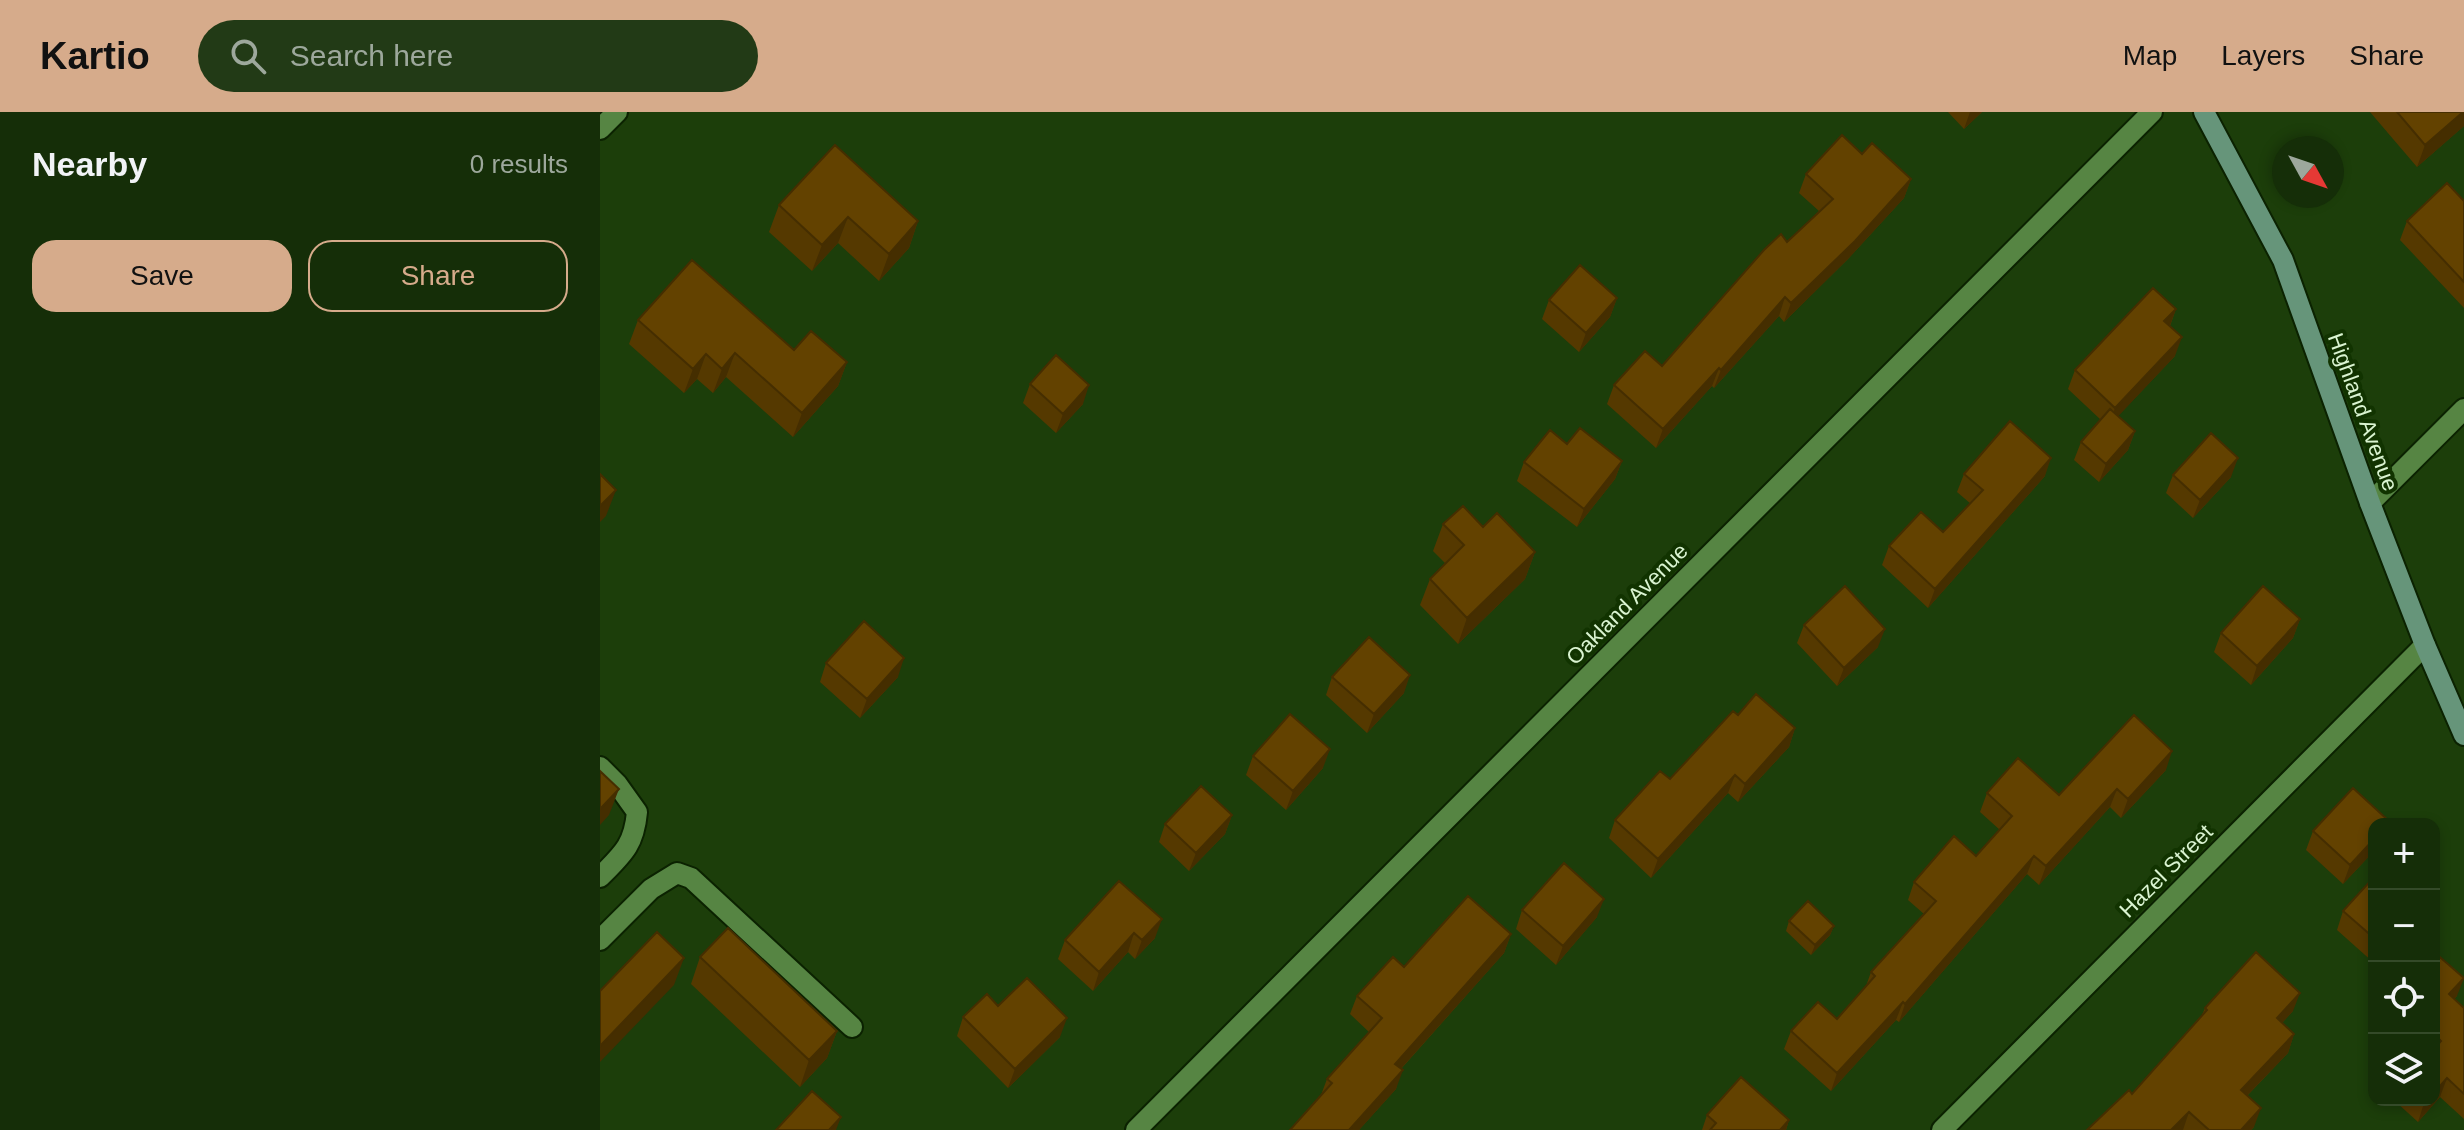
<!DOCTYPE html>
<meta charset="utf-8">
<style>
:root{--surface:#152e08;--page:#223a16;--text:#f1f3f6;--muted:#9da89c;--line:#344a29;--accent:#d6ab8b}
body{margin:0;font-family:Arial,sans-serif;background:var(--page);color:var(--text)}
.controls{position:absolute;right:24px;bottom:24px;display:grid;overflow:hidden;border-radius:16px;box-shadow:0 4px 12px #0003}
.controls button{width:72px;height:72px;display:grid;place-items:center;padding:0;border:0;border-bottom:2px solid var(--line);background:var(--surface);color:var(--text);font:40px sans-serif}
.compass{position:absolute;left:1672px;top:24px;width:72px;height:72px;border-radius:50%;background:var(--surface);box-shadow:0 4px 12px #0003;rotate:130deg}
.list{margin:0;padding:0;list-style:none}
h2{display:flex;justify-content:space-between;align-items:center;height:104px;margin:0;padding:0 32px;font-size:34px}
h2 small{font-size:26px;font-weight:400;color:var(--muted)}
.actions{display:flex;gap:16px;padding:24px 32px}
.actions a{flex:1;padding:18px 0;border:2px solid var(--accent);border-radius:24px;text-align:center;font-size:28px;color:var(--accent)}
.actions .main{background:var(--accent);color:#111}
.icon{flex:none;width:44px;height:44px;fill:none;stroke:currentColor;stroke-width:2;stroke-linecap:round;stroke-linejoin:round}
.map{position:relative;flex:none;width:1864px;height:1018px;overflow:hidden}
header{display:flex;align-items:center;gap:48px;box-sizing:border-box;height:112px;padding:0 40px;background:var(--accent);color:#111}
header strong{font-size:38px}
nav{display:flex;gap:44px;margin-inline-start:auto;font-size:28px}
.search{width:560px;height:72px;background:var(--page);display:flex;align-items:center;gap:20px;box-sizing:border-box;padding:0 28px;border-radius:44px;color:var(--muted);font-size:30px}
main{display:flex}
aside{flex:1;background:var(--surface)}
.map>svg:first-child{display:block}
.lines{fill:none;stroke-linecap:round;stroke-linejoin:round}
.lane-casing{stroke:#0b2201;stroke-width:24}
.street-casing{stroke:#0b2201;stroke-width:24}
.secondary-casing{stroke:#0b2201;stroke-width:24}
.lane{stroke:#568543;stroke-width:20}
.street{stroke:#568543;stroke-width:20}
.secondary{stroke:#66957a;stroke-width:20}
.wall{fill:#553900}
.shaded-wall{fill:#452e00}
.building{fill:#634200;stroke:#452e00;stroke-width:2}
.labels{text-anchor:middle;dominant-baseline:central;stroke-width:8;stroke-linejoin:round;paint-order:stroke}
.street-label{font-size:22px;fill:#daf4d1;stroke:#130}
</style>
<header>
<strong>Kartio</strong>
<div class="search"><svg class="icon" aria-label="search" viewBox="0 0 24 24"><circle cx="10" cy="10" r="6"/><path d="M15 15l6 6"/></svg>Search here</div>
<nav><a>Map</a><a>Layers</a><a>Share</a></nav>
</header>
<main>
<aside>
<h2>Nearby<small>0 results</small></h2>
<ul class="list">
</ul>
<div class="actions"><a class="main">Save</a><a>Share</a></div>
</aside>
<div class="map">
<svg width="1864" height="1018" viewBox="0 0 1864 1018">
<rect width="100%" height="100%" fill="#1c3e0a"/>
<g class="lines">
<defs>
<path id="lane" d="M 0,655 L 17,672 L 37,700 C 34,733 23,742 0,765
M 0,828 L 51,777 L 77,761 L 91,766 L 252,915"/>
<path id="street" d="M 0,17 L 17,0
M 1770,391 L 1864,297
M 536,1018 L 1552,0
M 1342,1018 L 1825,533"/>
<path id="secondary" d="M 1604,0 L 1683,148 L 1770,391 L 1825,533 L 1864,623"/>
</defs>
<use href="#lane" class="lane-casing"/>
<use href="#street" class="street-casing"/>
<use href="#secondary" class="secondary-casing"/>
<use href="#lane" class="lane"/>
<use href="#street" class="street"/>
<use href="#secondary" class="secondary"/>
</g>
<path class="wall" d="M 1348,0 L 1382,0 L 1364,17 Z
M 1770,0 L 1864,0 L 1864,14 L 1817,55 Z
M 1262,42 L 1311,67 L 1304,86 L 1248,147 L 1184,210 L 1179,204 L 1114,276 L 1112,274 L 1056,336 L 1007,292 L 1014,273 L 1062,254 L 1219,99 L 1199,81 L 1206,62 Z
M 1864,89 L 1864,196 L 1800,128 L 1807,109 Z
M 179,93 L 318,109 L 309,136 L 279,169 L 238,131 L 212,159 L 169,120 Z
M 1017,186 L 1010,205 L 979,240 L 942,207 L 949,188 Z
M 1576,197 L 1570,214 L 1575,244 L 1518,304 L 1535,319 L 1528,338 L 1499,370 L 1474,348 L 1481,330 L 1501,308 L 1468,277 L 1475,258 Z
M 38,208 L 194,238 L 247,250 L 238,274 L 193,325 L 126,265 L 113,281 L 97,267 L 84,281 L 29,232 Z
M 430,272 L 483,292 L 456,321 L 423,291 Z
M 967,332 L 1022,349 L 1015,367 L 977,415 L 917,369 L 924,350 Z
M 1364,362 L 1445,364 L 1328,496 L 1282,453 L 1289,434 L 1343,420 L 1371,392 L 1357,380 Z
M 1573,363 L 1631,365 L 1593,406 L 1566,381 Z
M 843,412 L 883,415 L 935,440 L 925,467 L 858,532 L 820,493 L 830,467 L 845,451 L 833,439 Z
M 1700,507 L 1693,526 L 1651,573 L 1614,540 L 1621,521 Z
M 1204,513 L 1278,535 L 1237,574 L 1197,531 Z
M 226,551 L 298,565 L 260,606 L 220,570 Z
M 732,565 L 804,581 L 767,621 L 726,583 Z
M 1138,603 L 1195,616 L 1189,635 L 1138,690 L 1128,681 L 1051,766 L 1009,726 L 1015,708 L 1070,667 Z
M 653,644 L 723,656 L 686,698 L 646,663 Z
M 1566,658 L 1521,706 L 1510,695 L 1439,773 L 1427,762 L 1299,910 L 1296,908 L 1231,979 L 1184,937 L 1191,919 L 1237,907 L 1266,874 L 1271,860 L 1324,802 L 1308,788 L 1314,770 L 1376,744 L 1400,718 L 1380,700 L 1387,681 L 1459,683 Z
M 632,703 L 625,722 L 589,759 L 559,730 L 565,712 Z
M 1774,712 L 1774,739 L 1743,772 L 1706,738 L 1713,719 Z
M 1774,765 L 1774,851 L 1737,818 L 1743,799 Z
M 519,769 L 555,826 L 535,847 L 528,840 L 493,879 L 458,847 L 465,828 Z
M 922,798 L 997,805 L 956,853 L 916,817 Z
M 1189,809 L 1234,814 L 1230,823 L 1211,843 L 1186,819 Z
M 911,822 L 904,841 L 801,957 L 796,977 L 759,1018 L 690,1018 L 721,983 L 727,967 L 769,920 L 750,902 L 757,884 L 804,855 Z
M 1834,840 L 1857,884 L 1854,887 L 1864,896 L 1864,1007 L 1840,985 L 1818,1010 L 1796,990 L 1797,988 L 1834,988 Z
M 100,845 L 237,919 L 227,946 L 200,975 L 91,872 Z
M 398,894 L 460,925 L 408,976 L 357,924 L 363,905 Z
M 1605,896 L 1693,899 L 1682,911 L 1694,922 L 1688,941 L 1647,984 L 1654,1015 L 1651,1018 L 1487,1018 L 1532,982 L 1601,905 Z
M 1107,1003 L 1189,1008 L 1186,1018 L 1102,1018 Z"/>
<path class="shaded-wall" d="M 1370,0 L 1382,0 L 1364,17 Z
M 1863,0 L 1864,0 L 1864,14 L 1817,55 L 1825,33 Z
M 1311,67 L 1304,86 L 1248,147 L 1184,210 L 1191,191 Z
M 248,105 L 238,131 L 212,159 L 222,133 Z
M 318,109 L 309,136 L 279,169 L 289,142 Z
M 1185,185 L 1179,204 L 1114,276 L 1121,258 Z
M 1017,186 L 1010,205 L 979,240 L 986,221 Z
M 1576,197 L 1569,216 L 1564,209 Z
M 1582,225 L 1575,244 L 1508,315 L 1515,296 Z
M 135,241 L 126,265 L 113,281 L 122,257 Z
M 106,242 L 97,267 L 84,281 L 93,257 Z
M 247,250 L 238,274 L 193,325 L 202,301 Z
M 1119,256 L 1112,274 L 1056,336 L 1063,317 Z
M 489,273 L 483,292 L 456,321 L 463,302 Z
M 1535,319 L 1528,338 L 1499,370 L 1506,352 Z
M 1451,346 L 1445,364 L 1328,496 L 1335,477 Z
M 1638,346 L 1631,365 L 1593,406 L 1600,388 Z
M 1022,349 L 1015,367 L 977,415 L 984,397 Z
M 16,378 L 6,404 L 0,410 L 0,394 Z
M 935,440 L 925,467 L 858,532 L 867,506 Z
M 1700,507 L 1693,526 L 1651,573 L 1657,554 Z
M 1285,517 L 1278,535 L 1237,574 L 1244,556 Z
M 304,546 L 298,565 L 260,606 L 267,587 Z
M 810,563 L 804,581 L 767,621 L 774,602 Z
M 1195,616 L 1189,635 L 1138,690 L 1145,672 Z
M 730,637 L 723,656 L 686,698 L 693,679 Z
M 1572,639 L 1566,658 L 1521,706 L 1528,687 Z
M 1135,663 L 1128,681 L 1051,766 L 1058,747 Z
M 19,677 L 9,703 L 0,713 L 0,697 Z
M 1517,677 L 1510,695 L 1439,773 L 1446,754 Z
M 632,703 L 625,722 L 589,759 L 596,741 Z
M 1774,727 L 1774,739 L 1743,772 L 1750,753 Z
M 1434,744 L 1427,762 L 1299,910 L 1305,892 Z
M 1004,787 L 997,805 L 956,853 L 963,834 Z
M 562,807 L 555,826 L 535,847 L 542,828 Z
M 1234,814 L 1230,823 L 1211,843 L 1215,833 Z
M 534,821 L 528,840 L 493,879 L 499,860 Z
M 911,822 L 904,841 L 789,970 L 795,952 Z
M 84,846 L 74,873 L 0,950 L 0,934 Z
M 1864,866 L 1857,884 L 1842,901 L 1849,882 Z
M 1700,881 L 1693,899 L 1670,924 L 1677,906 Z
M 1303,890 L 1296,908 L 1231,979 L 1237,961 Z
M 467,906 L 460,925 L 408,976 L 415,957 Z
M 237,919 L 227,946 L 200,975 L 209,948 Z
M 1694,922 L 1688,941 L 1634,997 L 1641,978 Z
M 803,958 L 796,977 L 759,1018 L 749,1018 Z
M 1847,966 L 1840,985 L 1818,1010 L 1824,991 L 1827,988 L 1834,988 L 1834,981 Z
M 1661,996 L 1654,1015 L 1651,1018 L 1641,1018 Z
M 1589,1000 L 1583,1018 L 1571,1018 Z
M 241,1005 L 236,1018 L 229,1018 Z
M 1189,1008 L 1186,1018 L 1180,1018 Z"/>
<path class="building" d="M 1797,0 L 1863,0 L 1825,33 Z
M 1242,23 L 1262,42 L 1272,31 L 1311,67 L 1255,129 L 1191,191 L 1185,185 L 1121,258 L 1119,256 L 1063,317 L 1014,273 L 1045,239 L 1062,254 L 1164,138 L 1181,122 L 1187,130 L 1233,87 L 1206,62 Z
M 235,33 L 318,109 L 289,142 L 248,105 L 222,133 L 179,93 Z
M 1847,71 L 1864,89 L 1864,170 L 1807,109 Z
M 92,148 L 194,238 L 211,219 L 247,250 L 202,301 L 135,241 L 122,257 L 106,242 L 93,257 L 38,208 Z
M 980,153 L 1017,186 L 986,221 L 949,188 Z
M 1553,176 L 1576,197 L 1564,209 L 1582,225 L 1515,296 L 1475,258 Z
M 456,243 L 489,273 L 463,302 L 430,272 Z
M 1510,297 L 1535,319 L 1506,352 L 1481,330 Z
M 1410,309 L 1451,346 L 1335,477 L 1289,434 L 1321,400 L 1343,420 L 1383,378 L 1364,362 Z
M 980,316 L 1022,349 L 984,397 L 924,350 L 950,318 L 967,332 Z
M 1611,321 L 1638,346 L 1600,388 L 1573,363 Z
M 0,362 L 16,378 L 0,394 Z
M 863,394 L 883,415 L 897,401 L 935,440 L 867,506 L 830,467 L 864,433 L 843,412 Z
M 1245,474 L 1285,517 L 1244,556 L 1204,513 Z
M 1663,474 L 1700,507 L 1657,554 L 1621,521 Z
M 264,509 L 304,546 L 267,587 L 226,551 Z
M 769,525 L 810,563 L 774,602 L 732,565 Z
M 1156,582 L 1195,616 L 1145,672 L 1135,663 L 1058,747 L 1015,708 L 1060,659 L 1070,667 L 1133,599 L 1138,603 Z
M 690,602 L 730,637 L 693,679 L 653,644 Z
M 1534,603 L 1572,639 L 1528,687 L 1517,677 L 1446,754 L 1434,744 L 1305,892 L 1303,890 L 1237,961 L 1191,919 L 1218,890 L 1237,907 L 1275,864 L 1271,860 L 1336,789 L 1314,770 L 1354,724 L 1376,744 L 1412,704 L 1387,681 L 1418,646 L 1459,683 Z
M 0,659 L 19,677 L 0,697 Z
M 601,674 L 632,703 L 596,741 L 565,712 Z
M 1753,676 L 1790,710 L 1788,712 L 1774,712 L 1774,727 L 1750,753 L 1713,719 Z
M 964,751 L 1004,787 L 963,834 L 922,798 Z
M 1774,765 L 1774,826 L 1743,799 Z
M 519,769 L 562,807 L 542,828 L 534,821 L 499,860 L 465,828 Z
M 868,784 L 911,822 L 795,952 L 803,958 L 749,1018 L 690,1018 L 732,971 L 727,967 L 782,906 L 757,884 L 793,845 L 804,855 Z
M 1208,789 L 1234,814 L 1215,833 L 1189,809 Z
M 128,816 L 237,919 L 209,948 L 100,845 Z
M 57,820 L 84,846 L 0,934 L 0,879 Z
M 1656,840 L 1700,881 L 1677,906 L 1694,922 L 1641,978 L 1661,996 L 1641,1018 L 1609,1018 L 1589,1000 L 1571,1018 L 1487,1018 L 1529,978 L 1532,982 L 1607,898 L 1605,896 Z
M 1834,840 L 1864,866 L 1849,882 L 1864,896 L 1864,982 L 1847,966 L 1834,981 L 1834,937 L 1841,929 L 1834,922 Z
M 427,866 L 467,906 L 415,957 L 363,905 L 387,882 L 398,894 Z
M 1141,965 L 1189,1008 L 1180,1018 L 1110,1018 L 1116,1011 L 1107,1003 Z
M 212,979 L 241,1005 L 229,1018 L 176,1018 Z"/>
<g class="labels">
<g class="street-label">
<text transform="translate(1763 300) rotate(70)">Highland Avenue</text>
<text transform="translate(1027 492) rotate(-45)">Oakland Avenue</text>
<text transform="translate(1566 759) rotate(-45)">Hazel Street</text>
</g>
</g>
</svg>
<div class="controls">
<button>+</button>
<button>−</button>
<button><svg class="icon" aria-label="locate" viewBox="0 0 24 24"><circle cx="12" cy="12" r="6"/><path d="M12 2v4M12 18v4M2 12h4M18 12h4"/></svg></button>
<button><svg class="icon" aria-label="layers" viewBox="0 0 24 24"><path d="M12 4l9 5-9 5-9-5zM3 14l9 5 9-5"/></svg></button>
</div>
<svg class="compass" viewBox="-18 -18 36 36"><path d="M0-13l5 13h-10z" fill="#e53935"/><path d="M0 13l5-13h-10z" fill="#9da89c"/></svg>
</div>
</main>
